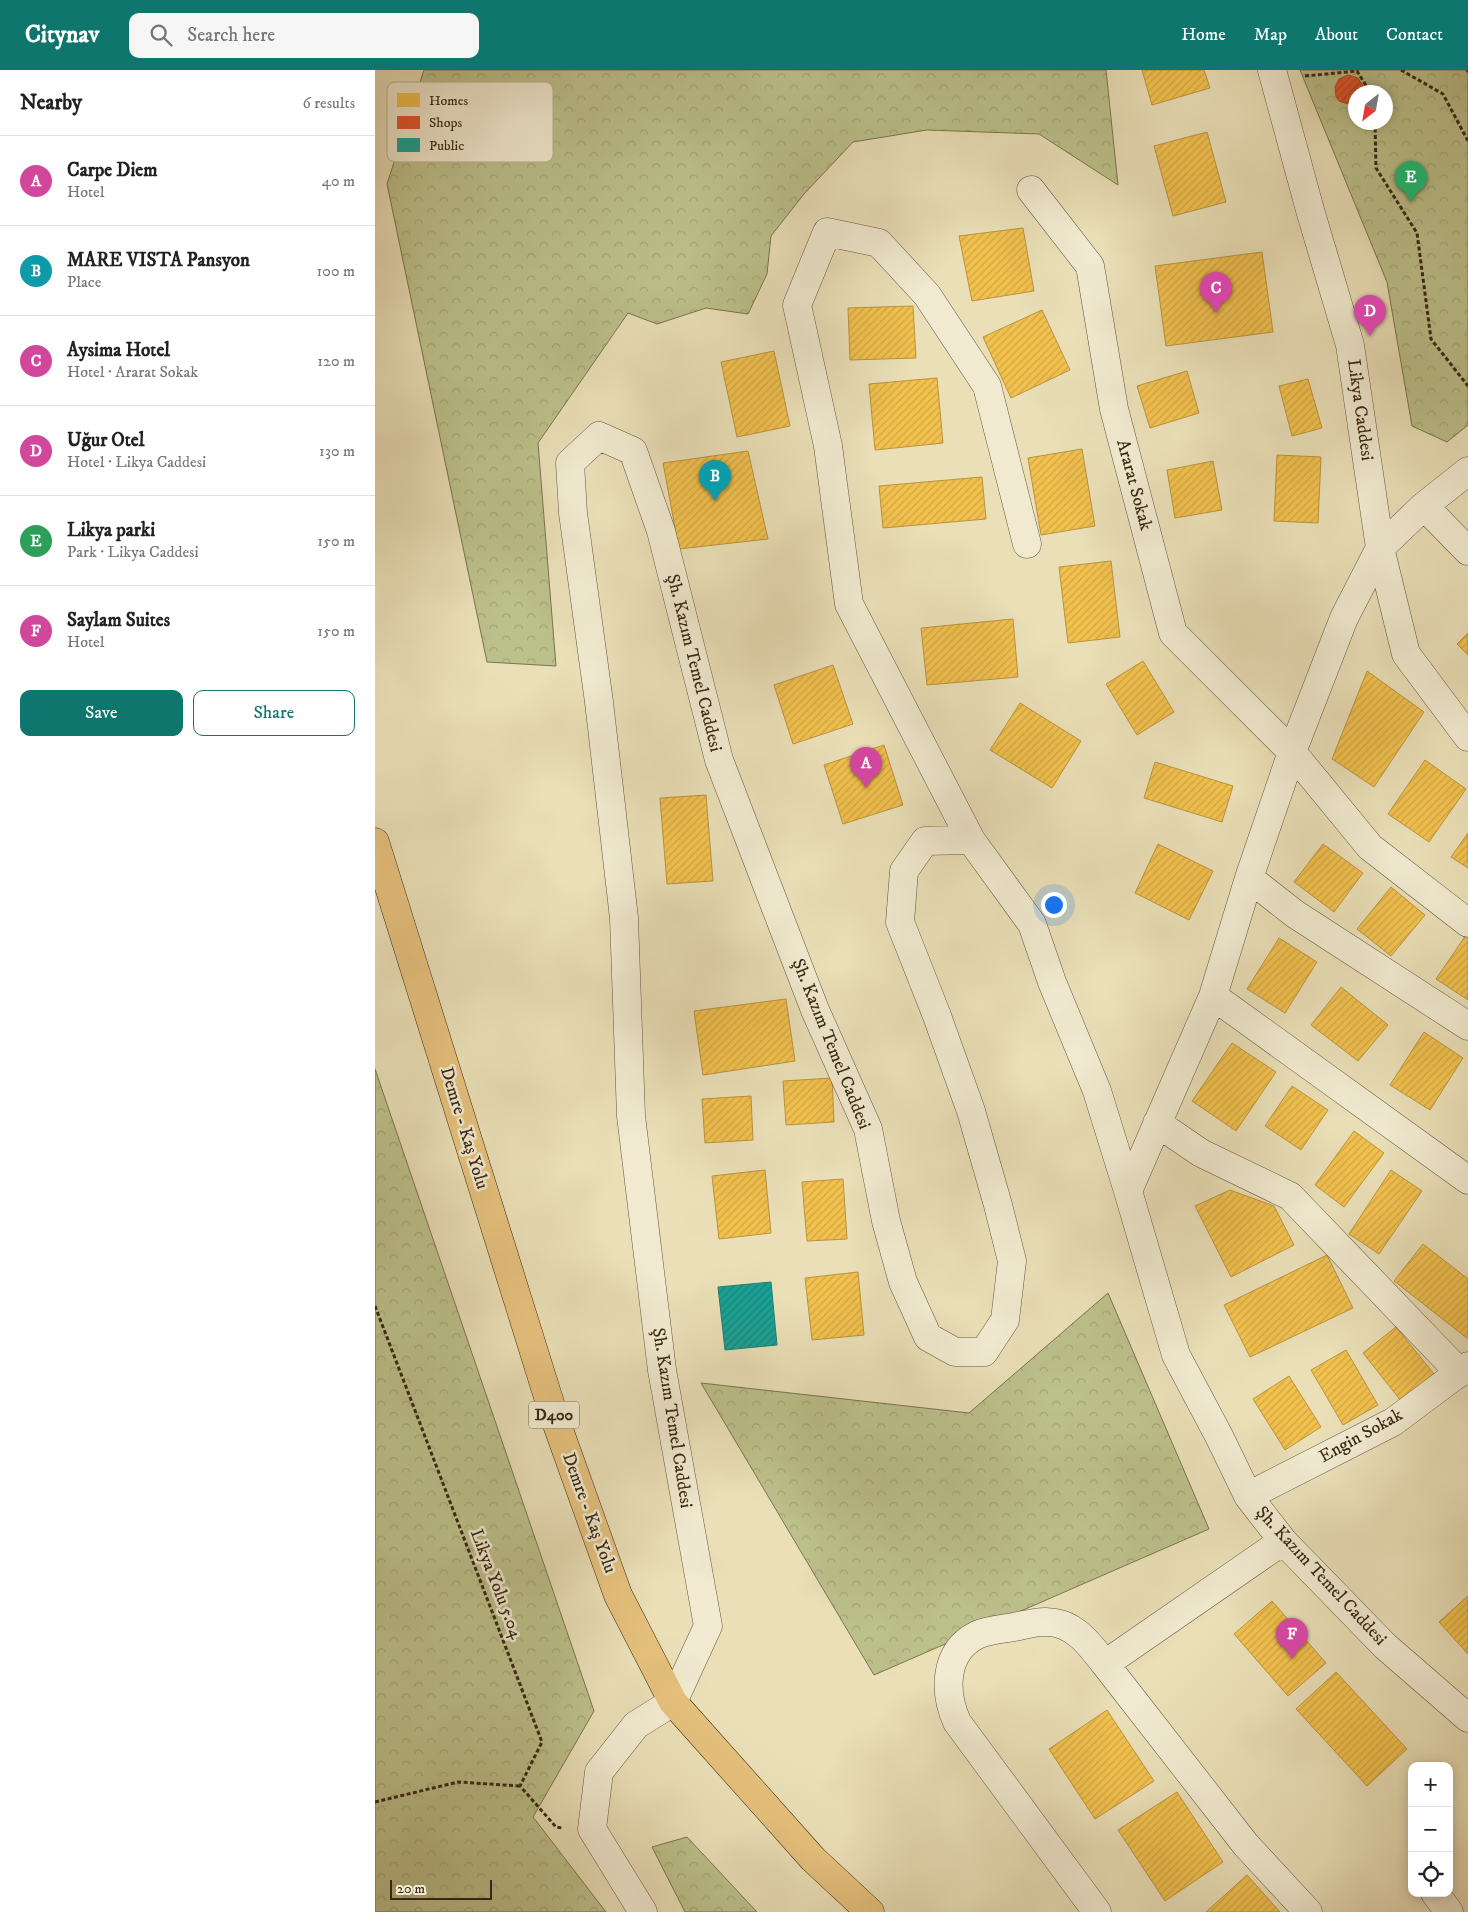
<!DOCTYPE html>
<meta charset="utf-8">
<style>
:root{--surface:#fff;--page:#f6f6f6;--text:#222;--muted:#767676;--line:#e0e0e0;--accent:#0f766e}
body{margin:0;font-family:"IM FELL DW Pica",serif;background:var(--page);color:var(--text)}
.controls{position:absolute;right:15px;bottom:15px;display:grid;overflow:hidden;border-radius:10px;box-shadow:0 2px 12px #0003}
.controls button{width:45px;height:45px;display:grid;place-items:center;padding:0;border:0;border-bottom:1px solid var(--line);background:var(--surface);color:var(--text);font:25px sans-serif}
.compass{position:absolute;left:973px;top:15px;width:45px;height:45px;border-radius:50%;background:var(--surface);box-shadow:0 2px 12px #0003;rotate:211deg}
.scale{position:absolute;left:15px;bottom:12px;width:102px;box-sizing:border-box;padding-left:5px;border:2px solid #372815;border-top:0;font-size:14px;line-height:18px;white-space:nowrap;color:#372815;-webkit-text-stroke:4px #f1ead0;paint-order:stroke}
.you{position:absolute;left:678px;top:834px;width:18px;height:18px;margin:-12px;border:4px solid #fff;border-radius:50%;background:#1a73e8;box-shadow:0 0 0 8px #1a73e833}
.badge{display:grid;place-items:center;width:32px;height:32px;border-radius:50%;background:var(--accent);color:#fff;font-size:16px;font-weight:700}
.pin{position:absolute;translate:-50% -41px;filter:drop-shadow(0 1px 2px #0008)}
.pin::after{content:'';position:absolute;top:26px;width:18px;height:15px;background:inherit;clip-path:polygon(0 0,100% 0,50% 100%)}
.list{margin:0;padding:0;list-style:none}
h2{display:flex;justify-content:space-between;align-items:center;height:65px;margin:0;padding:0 20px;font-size:21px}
h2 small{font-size:16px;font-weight:400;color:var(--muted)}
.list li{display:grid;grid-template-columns:32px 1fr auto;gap:15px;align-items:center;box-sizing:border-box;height:90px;padding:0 20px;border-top:1px solid var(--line)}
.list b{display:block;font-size:19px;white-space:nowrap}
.list p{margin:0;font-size:16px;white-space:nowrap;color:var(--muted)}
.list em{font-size:16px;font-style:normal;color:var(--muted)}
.actions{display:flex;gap:10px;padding:15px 20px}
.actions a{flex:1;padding:11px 0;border:1px solid var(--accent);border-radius:10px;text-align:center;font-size:18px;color:var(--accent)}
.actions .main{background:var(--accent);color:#fff}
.icon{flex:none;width:28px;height:28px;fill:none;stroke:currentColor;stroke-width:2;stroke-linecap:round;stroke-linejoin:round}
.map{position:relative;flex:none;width:1093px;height:1842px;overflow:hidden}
header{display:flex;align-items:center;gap:30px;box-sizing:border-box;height:70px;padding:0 25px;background:var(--accent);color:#fff}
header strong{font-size:24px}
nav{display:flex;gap:28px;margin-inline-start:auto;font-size:18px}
.search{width:350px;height:45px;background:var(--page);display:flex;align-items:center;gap:12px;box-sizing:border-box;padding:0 18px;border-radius:10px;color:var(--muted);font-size:19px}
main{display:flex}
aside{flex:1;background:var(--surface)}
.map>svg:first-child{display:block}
.forest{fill:url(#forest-crowns);stroke:#7a7450;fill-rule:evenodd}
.homes{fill:url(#homes-hatch);stroke:#ba933d}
.shops{fill:url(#shops-hatch);stroke:#b04926}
.public{fill:url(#public-hatch);stroke:#217e71}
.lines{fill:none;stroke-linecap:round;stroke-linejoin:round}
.minor-casing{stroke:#64563e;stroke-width:29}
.highway-casing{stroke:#372815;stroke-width:29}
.path{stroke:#372815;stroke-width:3;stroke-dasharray:4 2.5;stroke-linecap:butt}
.minor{stroke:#f1ead0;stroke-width:28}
.highway{stroke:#e5c07c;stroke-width:28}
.labels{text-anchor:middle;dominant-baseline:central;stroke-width:5;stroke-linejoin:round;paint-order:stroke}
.shield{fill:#f1ead0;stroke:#6f624d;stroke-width:1}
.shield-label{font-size:16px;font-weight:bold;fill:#372815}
.street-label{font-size:18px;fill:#372815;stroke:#f1ead0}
.key{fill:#f1ead0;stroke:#b9b098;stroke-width:1}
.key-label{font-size:14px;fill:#372815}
</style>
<header>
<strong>Citynav</strong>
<div class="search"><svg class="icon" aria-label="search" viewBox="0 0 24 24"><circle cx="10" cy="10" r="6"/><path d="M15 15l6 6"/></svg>Search here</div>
<nav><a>Home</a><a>Map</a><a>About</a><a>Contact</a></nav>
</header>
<main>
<aside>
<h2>Nearby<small>6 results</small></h2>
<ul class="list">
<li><span class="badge" style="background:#d1479c">A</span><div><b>Carpe Diem</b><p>Hotel</p></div><em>40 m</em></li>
<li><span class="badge" style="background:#0f9aa8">B</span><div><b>MARE VISTA Pansyon</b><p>Place</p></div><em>100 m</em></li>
<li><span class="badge" style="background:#d1479c">C</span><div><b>Aysima Hotel</b><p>Hotel · Ararat Sokak</p></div><em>120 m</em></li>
<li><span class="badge" style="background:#d1479c">D</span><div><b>Uğur Otel</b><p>Hotel · Likya Caddesi</p></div><em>130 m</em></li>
<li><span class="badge" style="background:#2e9e5b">E</span><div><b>Likya parki</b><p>Park · Likya Caddesi</p></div><em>150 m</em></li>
<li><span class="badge" style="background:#d1479c">F</span><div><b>Saylam Suites</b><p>Hotel</p></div><em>150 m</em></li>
</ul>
<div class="actions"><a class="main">Save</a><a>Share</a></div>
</aside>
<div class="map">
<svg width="1093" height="1842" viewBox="0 0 1093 1842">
<defs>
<pattern id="forest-crowns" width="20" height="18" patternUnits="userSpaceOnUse" patternTransform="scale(1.25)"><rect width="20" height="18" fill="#bcc08b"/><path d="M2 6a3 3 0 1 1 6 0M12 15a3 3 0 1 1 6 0" fill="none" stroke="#a2a577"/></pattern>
<pattern id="homes-hatch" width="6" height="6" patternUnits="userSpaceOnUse" patternTransform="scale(1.25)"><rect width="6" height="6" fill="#f2c14e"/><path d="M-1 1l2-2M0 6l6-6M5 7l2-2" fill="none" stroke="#d0a643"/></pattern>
<pattern id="shops-hatch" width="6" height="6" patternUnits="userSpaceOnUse" patternTransform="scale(1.25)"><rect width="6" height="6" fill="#e4572e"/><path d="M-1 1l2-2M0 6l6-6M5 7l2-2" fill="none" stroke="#ba4826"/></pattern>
<pattern id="public-hatch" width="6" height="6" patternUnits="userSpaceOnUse" patternTransform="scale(1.25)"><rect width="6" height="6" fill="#17a398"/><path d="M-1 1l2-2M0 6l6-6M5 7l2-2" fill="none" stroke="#16857b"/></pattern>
</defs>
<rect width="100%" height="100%" fill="#eadfb7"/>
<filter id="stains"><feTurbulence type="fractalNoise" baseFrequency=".004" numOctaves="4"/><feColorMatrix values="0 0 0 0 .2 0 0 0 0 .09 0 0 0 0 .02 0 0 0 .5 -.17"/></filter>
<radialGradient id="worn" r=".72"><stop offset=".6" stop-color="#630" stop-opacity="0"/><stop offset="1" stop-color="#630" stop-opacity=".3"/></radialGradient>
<path class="forest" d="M 49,0 L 731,0 L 743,115 L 664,64 L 552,60 L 478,72 L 429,124 L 396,166 L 392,204 L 373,244 L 331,238 L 282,254 L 253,243 L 163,373 L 181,596 L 112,592 L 12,114 Z
M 925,0 L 1093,0 L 1093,355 L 1072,372 L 1037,356 L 1012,212 ZM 981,22 L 1011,22 L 1011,52 L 981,52 Z
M 0,999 L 219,1641 L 158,1747 L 231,1842 L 0,1842 Z
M 733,1223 L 834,1459 L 499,1605 L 326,1313 L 594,1343 Z
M 312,1767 L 382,1842 L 310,1842 L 277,1777 Z"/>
<path class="homes" d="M 767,0 L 829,0 L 835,18 L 777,35 Z
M 832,62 L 851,132 L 798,146 L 779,76 Z
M 648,158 L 659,221 L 597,231 L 584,166 Z
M 887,182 L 898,262 L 791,276 L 780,196 Z
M 538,236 L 541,288 L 475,290 L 473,238 Z
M 667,240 L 695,300 L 636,328 L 608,267 Z
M 399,281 L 415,356 L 362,367 L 346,292 Z
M 812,301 L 824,343 L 775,358 L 762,316 Z
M 562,308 L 568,373 L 500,380 L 494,314 Z
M 933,309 L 947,358 L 917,366 L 904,316 Z
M 707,379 L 720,456 L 666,465 L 653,388 Z
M 373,381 L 393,469 L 304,479 L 288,393 Z
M 902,385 L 946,387 L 943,453 L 899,451 Z
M 838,391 L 847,440 L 800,448 L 792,400 Z
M 607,407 L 611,449 L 508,458 L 504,416 Z
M 736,491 L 745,567 L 693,573 L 684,497 Z
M 638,549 L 643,607 L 552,615 L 546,558 Z
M 1093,563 L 1093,585 L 1082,574 Z
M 768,591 L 799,642 L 762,665 L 731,614 Z
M 458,595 L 478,654 L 418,674 L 399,615 Z
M 992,601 L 1049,642 L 999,717 L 957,689 Z
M 645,633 L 706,671 L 677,718 L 615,680 Z
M 509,675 L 528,735 L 468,754 L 449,695 Z
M 1050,690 L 1091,719 L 1054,772 L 1013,744 Z
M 780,692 L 858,716 L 847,752 L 769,728 Z
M 331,725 L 338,811 L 292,814 L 285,728 Z
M 1093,763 L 1093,798 L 1076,787 Z
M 783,774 L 838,801 L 814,850 L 760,823 Z
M 948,774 L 988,803 L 959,842 L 919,812 Z
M 1016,817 L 1050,845 L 1016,886 L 982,859 Z
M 1091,865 L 1093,866 L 1093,930 L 1061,909 Z
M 904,868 L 942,892 L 910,943 L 872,919 Z
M 966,917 L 1013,955 L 983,991 L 936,955 Z
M 411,929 L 420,991 L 328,1005 L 319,941 Z
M 1049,962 L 1088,988 L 1055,1040 L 1015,1015 Z
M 857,973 L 901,1002 L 861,1061 L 817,1031 Z
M 457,1008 L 459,1052 L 411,1055 L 408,1011 Z
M 917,1016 L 953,1040 L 926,1080 L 890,1056 Z
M 376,1026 L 378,1070 L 330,1073 L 327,1029 Z
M 979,1061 L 1009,1083 L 969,1137 L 940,1115 Z
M 390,1100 L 396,1163 L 344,1169 L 337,1106 Z
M 1016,1100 L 1047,1121 L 1004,1184 L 974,1164 Z
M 468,1109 L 472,1169 L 432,1171 L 427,1112 Z
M 855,1120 L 899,1136 L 919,1175 L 856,1207 L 820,1136 Z
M 1048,1174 L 1093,1209 L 1093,1269 L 1019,1211 Z
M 952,1185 L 978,1238 L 875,1287 L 849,1235 Z
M 483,1202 L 489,1265 L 437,1270 L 430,1208 Z
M 1021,1257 L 1059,1304 L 1026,1331 L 988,1283 Z
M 971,1280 L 1003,1335 L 968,1355 L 936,1300 Z
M 914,1306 L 946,1357 L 910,1380 L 878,1329 Z
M 1093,1526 L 1093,1584 L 1064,1552 Z
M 897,1531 L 951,1593 L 913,1626 L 859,1564 Z
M 961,1602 L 1032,1679 L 992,1716 L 921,1639 Z
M 732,1640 L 779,1711 L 720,1749 L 674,1679 Z
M 802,1722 L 848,1792 L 790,1831 L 743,1760 Z
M 872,1805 L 905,1842 L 831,1842 Z"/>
<path class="shops" d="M 973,5 L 983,8 L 988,16 L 989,21 L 988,22 L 981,22 L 981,33 L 973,34 L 964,31 L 961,27 L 960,17 L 964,9 Z"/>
<path class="public" d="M 396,1212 L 402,1275 L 350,1280 L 343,1217 Z"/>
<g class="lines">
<defs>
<path id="minor" d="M 897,0 L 935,140 L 975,275 L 1005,478 L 1031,584 L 1093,667
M 656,120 L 715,196 L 739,339 L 798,563 L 917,682 L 995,777 L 1093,853
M 1049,436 L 1093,481
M 596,770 L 474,534 L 453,376 L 422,235 L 452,162 L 504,173 L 552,225 L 612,316 L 652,474
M 874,808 L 920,844 L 1093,956
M 838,926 L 1093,1110
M 782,1053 L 826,1083 L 915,1126 L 1085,1303
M 753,1121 L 838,926 L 874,808 L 917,682 L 969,548 L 1005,478 L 1049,436 L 1093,401
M 873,1426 L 1018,1352 L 1093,1296
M 908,1471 L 730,1594 L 871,1775 L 933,1842
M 1060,1823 L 1074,1842
M 268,1842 L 217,1759 L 224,1702 L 261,1655 L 298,1632 L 333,1556 L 287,1300 L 256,1046 L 249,848 L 224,632 L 198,443 L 195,393 L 224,366 L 258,381 L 286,461 L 344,690 L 440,940 L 493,1059 L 511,1151 L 528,1212 L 553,1267 L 580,1282 L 609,1282 L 630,1250 L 637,1191 L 623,1135 L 596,1041 L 562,946 L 525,852 L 529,801 L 550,771 L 596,770 L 657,854 L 677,912 L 722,1021 L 753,1121 L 801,1285 L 845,1368 L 873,1426 L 908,1471 L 1010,1576 L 1093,1648
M 722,1842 L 582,1652 C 569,1623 568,1582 602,1565 C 613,1560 628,1559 639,1557 C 654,1554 670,1549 685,1554 C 705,1560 717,1578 730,1594"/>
<path id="highway" d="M 0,772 L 179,1346 L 243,1525 L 298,1632 L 438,1789 L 495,1842"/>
</defs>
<use href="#minor" class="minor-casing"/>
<use href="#highway" class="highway-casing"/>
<path class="path" d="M 1026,0 L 1068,24 L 1093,71
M 1092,0 L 1093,2
M 930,6 L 982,1 L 995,22
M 1000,52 L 1001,98 L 1042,163 L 1056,269 L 1093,316
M 0,1236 L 167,1672 L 145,1716 L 181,1757 L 187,1758
M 0,1732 L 83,1712 L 145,1716"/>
<use href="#minor" class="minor"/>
<use href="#highway" class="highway"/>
</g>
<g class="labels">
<rect class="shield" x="154" y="1331.5" width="50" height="27" rx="4"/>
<g class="shield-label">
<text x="179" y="1345">D400</text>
</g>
<g class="street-label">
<text transform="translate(985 340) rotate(82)">Likya Caddesi</text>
<text transform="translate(759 415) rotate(75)">Ararat Sokak</text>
<text transform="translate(319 593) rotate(76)">Şh. Kazım Temel Caddesi</text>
<text transform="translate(456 974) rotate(68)">Şh. Kazım Temel Caddesi</text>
<text transform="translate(89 1058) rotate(73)">Demre - Kaş Yolu</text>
<text transform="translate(297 1348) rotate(81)">Şh. Kazım Temel Caddesi</text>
<text transform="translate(986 1366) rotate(-29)">Engin Sokak</text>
<text transform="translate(214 1443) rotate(70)">Demre - Kaş Yolu</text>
<text transform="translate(946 1506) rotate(47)">Şh. Kazım Temel Caddesi</text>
<text transform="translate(121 1514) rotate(69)">Likya Yolu 5.04</text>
</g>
</g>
<rect x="12" y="12" width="166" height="80" rx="8" class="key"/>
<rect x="22" y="23" width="23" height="14" fill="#f2c14e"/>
<rect x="22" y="46" width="23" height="13" fill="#e4572e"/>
<rect x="22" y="68" width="23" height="14" fill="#17a398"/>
<g class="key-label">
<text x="54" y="35">Homes</text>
<text x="54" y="57">Shops</text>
<text x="54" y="80">Public</text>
</g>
<rect width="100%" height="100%" filter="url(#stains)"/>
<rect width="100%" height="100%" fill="url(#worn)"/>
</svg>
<div class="controls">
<button>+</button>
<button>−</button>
<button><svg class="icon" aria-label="locate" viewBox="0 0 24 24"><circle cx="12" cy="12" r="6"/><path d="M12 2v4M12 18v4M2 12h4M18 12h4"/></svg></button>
</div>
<svg class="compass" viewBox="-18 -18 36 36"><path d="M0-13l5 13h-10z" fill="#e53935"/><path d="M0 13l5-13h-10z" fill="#767676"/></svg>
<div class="scale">20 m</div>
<div class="you"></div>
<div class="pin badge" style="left:491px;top:718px;background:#d1479c">A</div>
<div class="pin badge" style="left:340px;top:431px;background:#0f9aa8">B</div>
<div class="pin badge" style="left:841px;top:243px;background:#d1479c">C</div>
<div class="pin badge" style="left:995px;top:266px;background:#d1479c">D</div>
<div class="pin badge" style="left:1036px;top:132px;background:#2e9e5b">E</div>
<div class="pin badge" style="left:917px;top:1589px;background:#d1479c">F</div>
</div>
</main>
